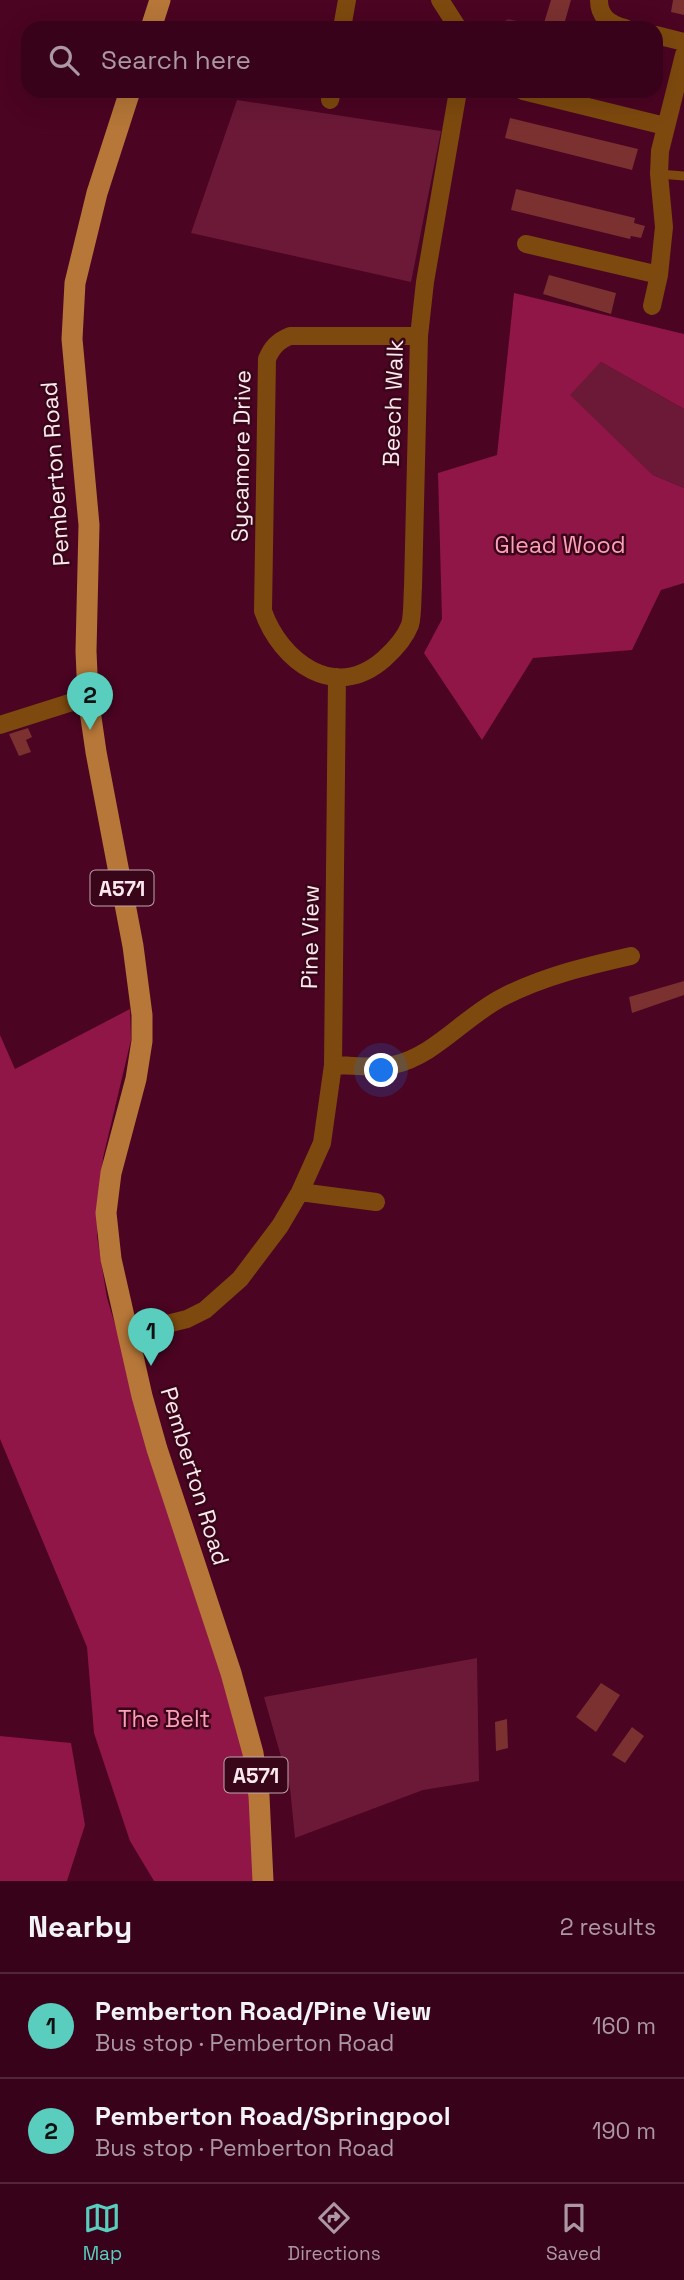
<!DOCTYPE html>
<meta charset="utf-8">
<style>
:root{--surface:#38031a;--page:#3f0d23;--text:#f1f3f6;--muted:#ab98a2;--line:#522539;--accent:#59cebe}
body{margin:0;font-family:"Space Grotesk",sans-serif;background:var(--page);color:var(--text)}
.you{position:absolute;left:382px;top:1071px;width:24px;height:24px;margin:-18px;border:5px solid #fff;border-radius:50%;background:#1a73e8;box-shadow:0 0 0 10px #1a73e833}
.badge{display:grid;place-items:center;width:46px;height:46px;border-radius:50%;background:var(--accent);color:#111;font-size:23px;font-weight:700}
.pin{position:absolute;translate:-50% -58px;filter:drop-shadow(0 2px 4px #0008)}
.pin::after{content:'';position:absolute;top:37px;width:24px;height:21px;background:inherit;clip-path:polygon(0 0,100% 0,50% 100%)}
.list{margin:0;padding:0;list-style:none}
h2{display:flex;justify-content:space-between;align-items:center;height:91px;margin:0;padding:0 28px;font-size:30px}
h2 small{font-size:23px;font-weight:400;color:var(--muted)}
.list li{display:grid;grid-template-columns:46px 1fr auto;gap:21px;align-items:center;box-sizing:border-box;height:105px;padding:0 28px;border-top:2px solid var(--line)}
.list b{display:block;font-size:26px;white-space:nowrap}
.list p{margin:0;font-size:23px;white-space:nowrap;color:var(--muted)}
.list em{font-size:23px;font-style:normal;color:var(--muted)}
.icon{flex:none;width:38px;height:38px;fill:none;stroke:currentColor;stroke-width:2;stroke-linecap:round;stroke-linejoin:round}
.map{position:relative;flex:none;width:684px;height:1881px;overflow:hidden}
.search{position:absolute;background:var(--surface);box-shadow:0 7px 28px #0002;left:21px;right:21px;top:21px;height:77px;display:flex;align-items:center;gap:18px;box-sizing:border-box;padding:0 24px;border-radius:21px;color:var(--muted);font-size:26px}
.sheet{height:301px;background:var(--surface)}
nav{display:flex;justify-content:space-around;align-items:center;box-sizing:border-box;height:98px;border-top:2px solid var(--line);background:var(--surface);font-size:19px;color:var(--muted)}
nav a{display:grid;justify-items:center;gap:4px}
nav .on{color:var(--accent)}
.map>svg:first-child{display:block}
.green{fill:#6b1937}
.forest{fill:#8f1647}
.building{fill:#7a3130}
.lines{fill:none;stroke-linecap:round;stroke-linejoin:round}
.lane{stroke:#7d490e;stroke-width:9}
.street{stroke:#7d490e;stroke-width:18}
.primary{stroke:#b67738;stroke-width:21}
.labels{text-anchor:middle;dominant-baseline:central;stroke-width:5;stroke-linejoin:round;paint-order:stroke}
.shield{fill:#390519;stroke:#c2a5ad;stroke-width:2}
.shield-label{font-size:21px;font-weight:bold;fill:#fce9ed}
.street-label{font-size:23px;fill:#fce9ed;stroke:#390519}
.park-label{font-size:23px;fill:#fca0b8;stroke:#390519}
</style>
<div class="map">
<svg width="684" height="1881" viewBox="0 0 684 1881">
<rect width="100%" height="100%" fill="#4b0422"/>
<path class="green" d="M 508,19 L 549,28 L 494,28 Z
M 237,100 L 441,131 L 411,282 L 191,233 Z
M 601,362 L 684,409 L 684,488 L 653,475 L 569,395 Z
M 477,1658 L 479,1781 L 423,1790 L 295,1838 L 290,1788 L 264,1697 Z"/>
<path class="forest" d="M 514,293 L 684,334 L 684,409 L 601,362 L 570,395 L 653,475 L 684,488 L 684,583 L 661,590 L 632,650 L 533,658 L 482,740 L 424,653 L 442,619 L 438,473 L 497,455 Z
M 130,1009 L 131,1040 L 103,1158 L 97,1236 L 107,1298 L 157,1464 L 248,1750 L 257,1881 L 154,1881 L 130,1841 L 94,1733 L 87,1647 L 0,1439 L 0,1035 L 15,1069 Z
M 0,1736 L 71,1743 L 85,1825 L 67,1881 L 0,1881 Z"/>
<path class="building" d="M 551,0 L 571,0 L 563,28 L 544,23 Z
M 673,0 L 684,0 L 684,15 L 671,12 Z
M 510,118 L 638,149 L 632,170 L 505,138 Z
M 516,189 L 635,218 L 634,223 L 645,226 L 641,238 L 631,236 L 630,239 L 511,210 Z
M 549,275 L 616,293 L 611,314 L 543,294 Z
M 28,728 L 32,737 L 26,740 L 31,752 L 19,756 L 9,734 Z
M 684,981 L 684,995 L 632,1013 L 629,997 Z
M 601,1683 L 620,1695 L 596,1732 L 576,1717 Z
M 507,1719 L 508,1748 L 496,1751 L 495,1722 Z
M 632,1727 L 644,1736 L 625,1763 L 612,1755 Z"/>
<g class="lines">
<path class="lane" d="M 659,174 L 684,176"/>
<path class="street" d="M 440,0 L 458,28
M 599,0 C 599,16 609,24 625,28
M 342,28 L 347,0
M 656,35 L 684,42
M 523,91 L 665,126
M 330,100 L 332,91
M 526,244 L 659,275 L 664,227 L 659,174 L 660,151 L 684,55
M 652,306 L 659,275
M 419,336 L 290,336 C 278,341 272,347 267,359 L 263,611 C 281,662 335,702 384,659 C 394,650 405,638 410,625 C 413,614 412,599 413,588 L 419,336 L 425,282 L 458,91
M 0,725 L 88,697
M 333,1065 C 352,1065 375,1069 393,1065 C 435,1056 465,1016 503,997 C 544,976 587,966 631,956
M 300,1192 L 376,1202
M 127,1334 L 187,1319 L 205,1310 L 240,1279 L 280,1226 L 300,1192 L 322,1143 L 333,1065 L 337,677"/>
<path class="primary" d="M 151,28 L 160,0
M 130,91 L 97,193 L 75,283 L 72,339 L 89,525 L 86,651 L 88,697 L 96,752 L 133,946 L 142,1015 L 142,1041 L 136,1079 L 111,1173 L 106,1213 L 111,1259 L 142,1396 L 157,1449 L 231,1673 L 253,1753 L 259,1796 L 263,1881"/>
</g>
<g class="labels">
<g class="shield">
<rect x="90.5" y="870.5" width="63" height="35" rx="5"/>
<rect x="224.5" y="1757.5" width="63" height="35" rx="5"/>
</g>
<g class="shield-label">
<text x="122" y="888">A571</text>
<text x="256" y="1775">A571</text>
</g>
<g class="street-label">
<text transform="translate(393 403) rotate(-88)">Beech Walk</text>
<text transform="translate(241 456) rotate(-89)">Sycamore Drive</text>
<text transform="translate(55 474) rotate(-94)">Pemberton Road</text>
<text transform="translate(310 937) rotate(-89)">Pine View</text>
<text transform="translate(195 1476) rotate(73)">Pemberton Road</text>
</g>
<g class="park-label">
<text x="560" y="545">Glead Wood</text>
<text x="164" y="1719">The Belt</text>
</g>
</g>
</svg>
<div class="you"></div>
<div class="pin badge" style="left:151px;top:1366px">1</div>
<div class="pin badge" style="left:90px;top:730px">2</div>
<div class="search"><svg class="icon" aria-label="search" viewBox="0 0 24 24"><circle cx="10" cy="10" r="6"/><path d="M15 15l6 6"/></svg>Search here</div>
</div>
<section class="sheet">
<h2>Nearby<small>2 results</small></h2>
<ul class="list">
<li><span class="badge">1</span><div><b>Pemberton Road/Pine View</b><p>Bus stop · Pemberton Road</p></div><em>160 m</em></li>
<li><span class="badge">2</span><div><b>Pemberton Road/Springpool</b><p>Bus stop · Pemberton Road</p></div><em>190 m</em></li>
</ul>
</section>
<nav>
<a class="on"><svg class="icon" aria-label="map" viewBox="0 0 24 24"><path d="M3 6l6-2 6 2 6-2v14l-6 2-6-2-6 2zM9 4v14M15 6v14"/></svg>Map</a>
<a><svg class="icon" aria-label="directions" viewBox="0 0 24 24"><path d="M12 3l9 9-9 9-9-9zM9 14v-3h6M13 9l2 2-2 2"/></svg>Directions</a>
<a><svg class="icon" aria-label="saved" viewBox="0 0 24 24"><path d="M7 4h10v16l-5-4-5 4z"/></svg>Saved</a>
</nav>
